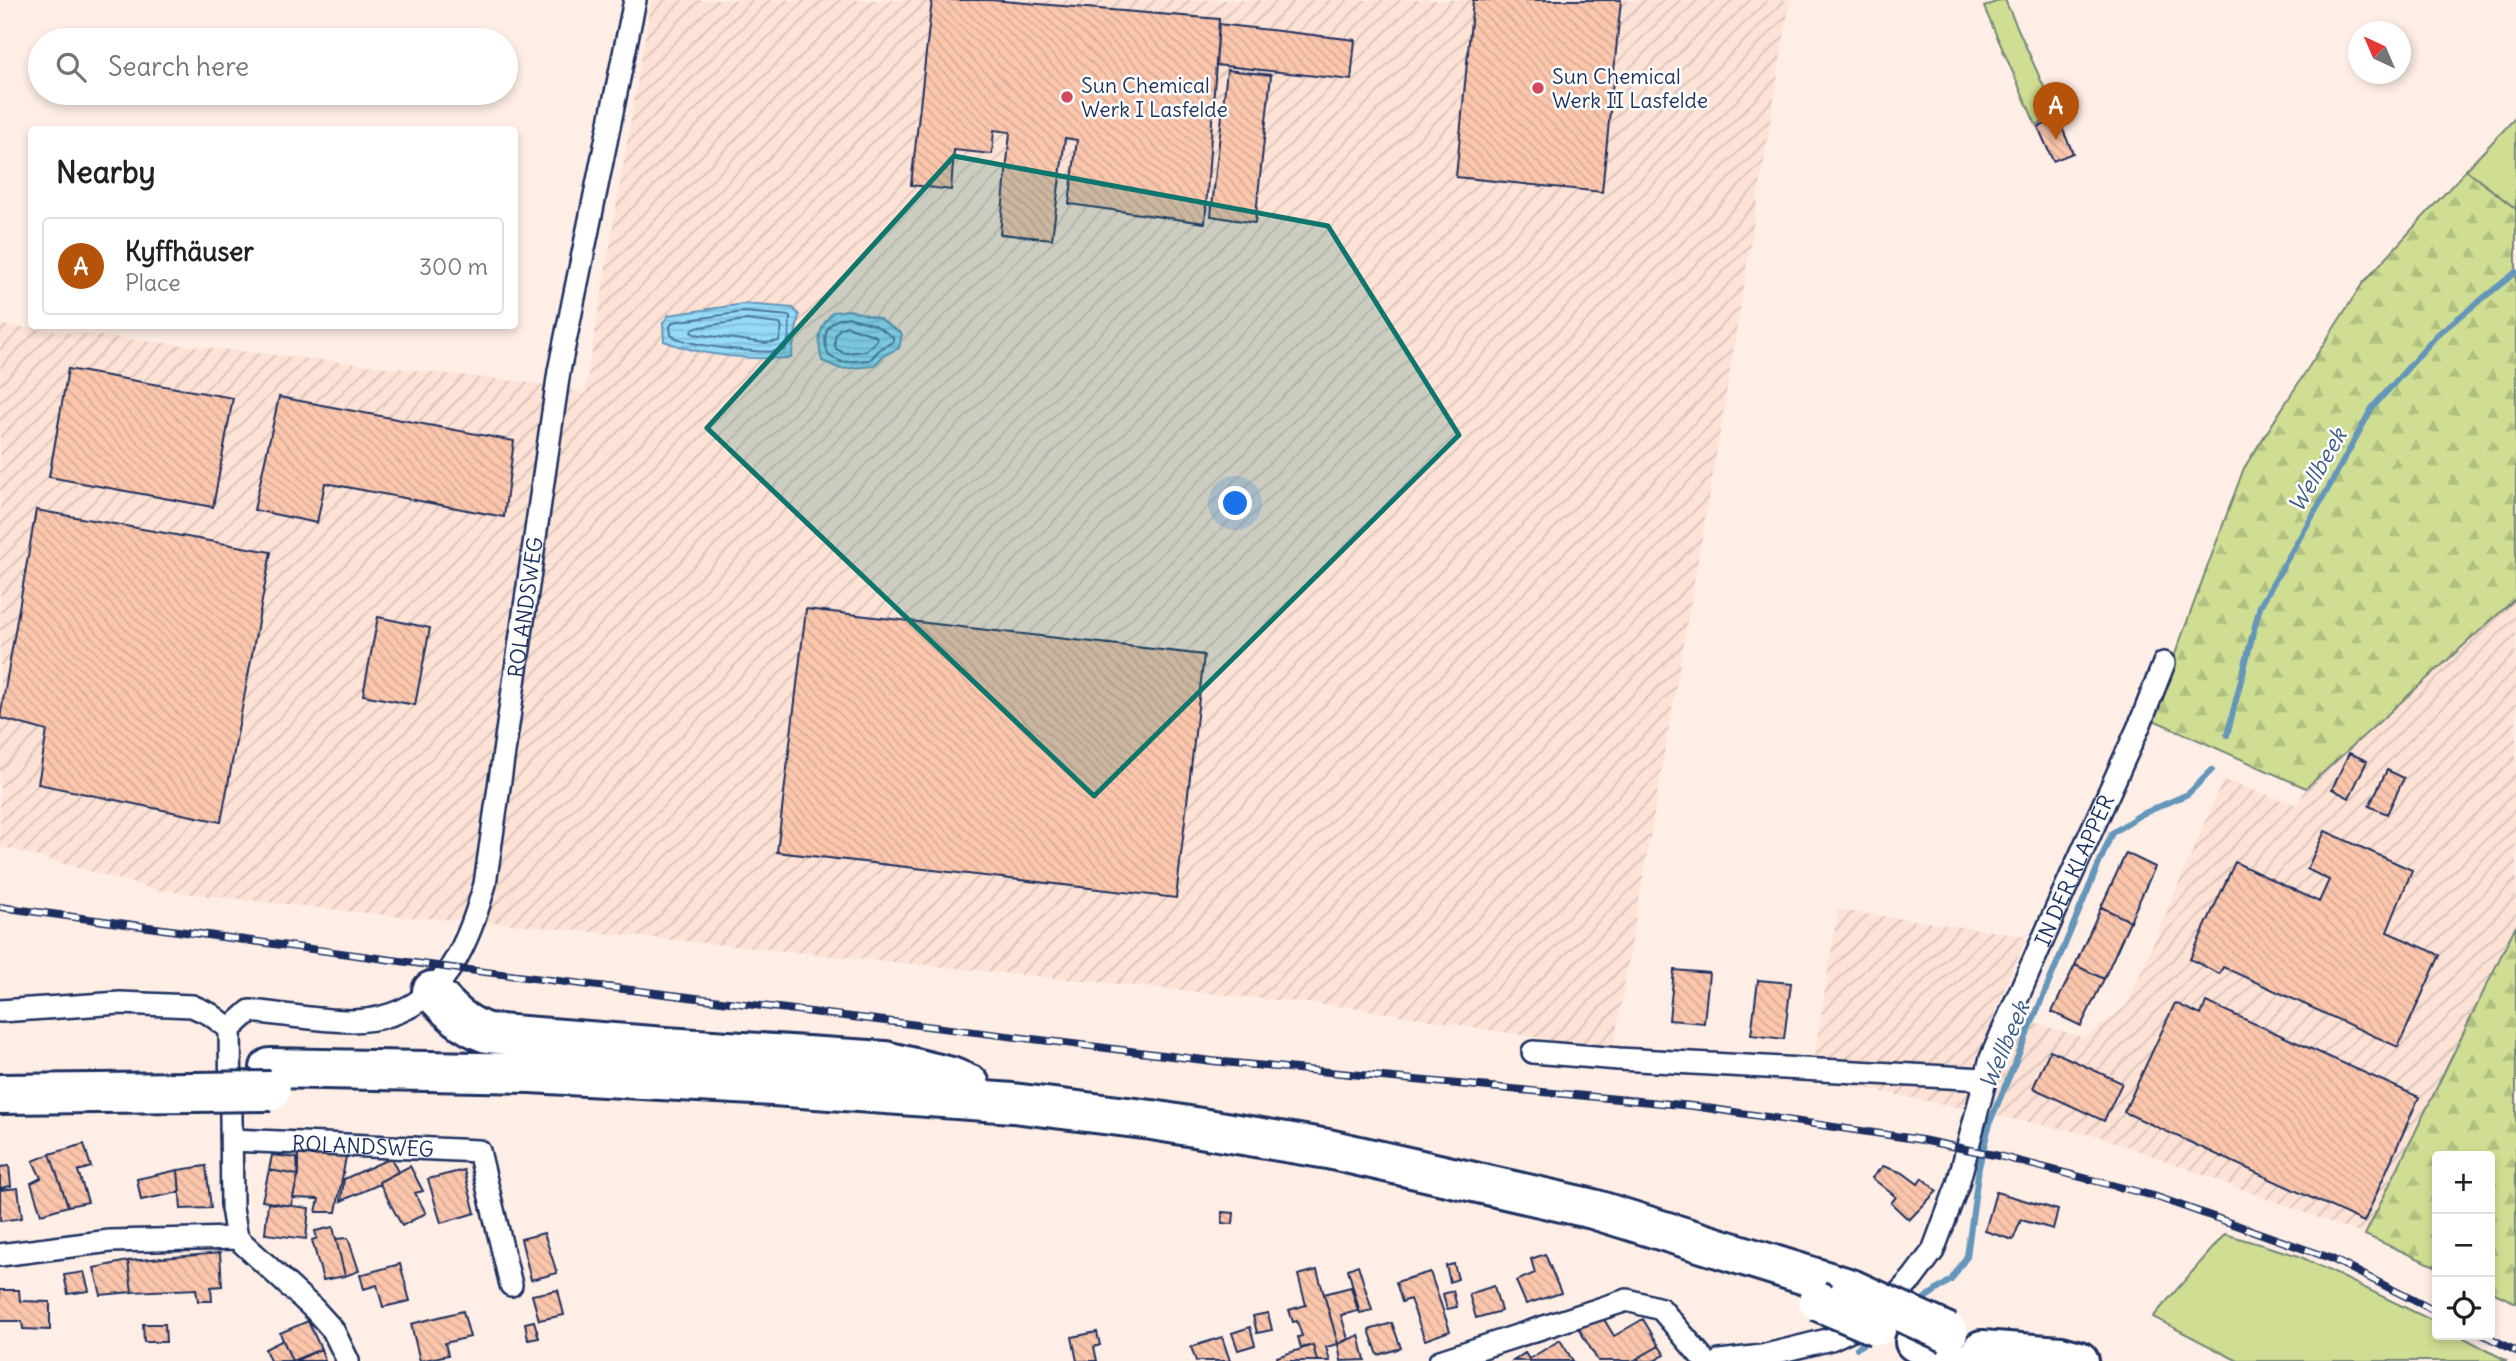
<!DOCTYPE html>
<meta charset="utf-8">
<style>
:root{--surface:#fff;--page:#f6f6f6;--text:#202124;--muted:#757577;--line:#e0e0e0;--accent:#b45309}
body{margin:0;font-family:Delius,sans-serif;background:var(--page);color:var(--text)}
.controls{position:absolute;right:21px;bottom:21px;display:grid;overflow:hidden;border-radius:7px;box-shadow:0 4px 10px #0003}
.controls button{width:63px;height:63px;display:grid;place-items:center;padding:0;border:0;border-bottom:2px solid var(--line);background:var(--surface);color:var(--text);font:35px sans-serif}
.compass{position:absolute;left:2348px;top:21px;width:63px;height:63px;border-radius:50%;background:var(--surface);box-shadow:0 4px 10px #0003;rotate:316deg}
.you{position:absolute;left:1236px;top:504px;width:24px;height:24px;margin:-18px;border:5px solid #fff;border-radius:50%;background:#1a73e8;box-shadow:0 0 0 10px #1a73e833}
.badge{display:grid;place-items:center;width:46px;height:46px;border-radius:50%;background:var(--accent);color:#fff;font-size:23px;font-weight:700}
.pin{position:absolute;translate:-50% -58px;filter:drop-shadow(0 2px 4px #0008)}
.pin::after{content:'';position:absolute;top:37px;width:24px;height:21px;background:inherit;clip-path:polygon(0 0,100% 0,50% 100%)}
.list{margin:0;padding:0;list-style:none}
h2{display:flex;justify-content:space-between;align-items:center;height:91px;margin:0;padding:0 28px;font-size:30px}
h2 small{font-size:23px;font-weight:400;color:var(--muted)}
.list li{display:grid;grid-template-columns:46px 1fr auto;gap:21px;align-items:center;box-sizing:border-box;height:98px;margin:0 14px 14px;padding:0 14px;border:2px solid var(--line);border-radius:7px}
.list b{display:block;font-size:26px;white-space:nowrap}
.list p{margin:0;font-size:23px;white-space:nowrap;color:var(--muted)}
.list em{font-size:23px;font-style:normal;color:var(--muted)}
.icon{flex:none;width:38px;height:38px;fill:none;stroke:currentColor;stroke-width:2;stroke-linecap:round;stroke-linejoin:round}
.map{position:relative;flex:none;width:2516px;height:1361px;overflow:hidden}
.search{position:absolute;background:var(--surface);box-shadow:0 4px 10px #0003;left:28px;top:28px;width:490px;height:77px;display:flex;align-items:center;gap:18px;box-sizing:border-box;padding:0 24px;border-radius:38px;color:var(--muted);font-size:26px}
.panel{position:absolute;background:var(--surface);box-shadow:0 4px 10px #0003;left:28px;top:126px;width:490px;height:203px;border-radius:7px}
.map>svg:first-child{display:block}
.industrial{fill:url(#industrial-furrows)}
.green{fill:#cfde92;stroke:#758678;stroke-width:2}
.forest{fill:url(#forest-firs);stroke:#758678;stroke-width:2}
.water{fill:url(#water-rules);stroke:#6496ba;stroke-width:2}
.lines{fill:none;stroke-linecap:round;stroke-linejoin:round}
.shore{stroke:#4c749b;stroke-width:2}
.stream{stroke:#6496ba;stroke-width:6}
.building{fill:url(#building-back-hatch);stroke:#1b2f5e;stroke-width:2}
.street-casing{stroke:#1b2f5e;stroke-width:26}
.highway-casing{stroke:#1b2f5e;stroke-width:44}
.street{stroke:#fff;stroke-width:21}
.highway{stroke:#fff;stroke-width:38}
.rail-casing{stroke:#1b2f5e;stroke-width:8}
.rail{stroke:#fff;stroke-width:5;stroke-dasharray:16;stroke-linecap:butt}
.highway-bridge-casing{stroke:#1b2f5e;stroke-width:44;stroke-linecap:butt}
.highway-bridge{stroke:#fff;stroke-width:38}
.marked{fill:#0f766e;fill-opacity:0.2;stroke:#0f766e;stroke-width:5;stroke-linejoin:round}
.poi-dot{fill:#d1495b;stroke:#fff;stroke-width:2.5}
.labels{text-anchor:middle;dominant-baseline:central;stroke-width:5;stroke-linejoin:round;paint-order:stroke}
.poi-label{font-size:21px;fill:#1b2f5e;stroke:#fff;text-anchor:start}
.street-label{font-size:21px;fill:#1b2f5e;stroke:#fff}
.water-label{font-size:23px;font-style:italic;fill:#3a5a84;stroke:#fff}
</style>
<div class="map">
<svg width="2516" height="1361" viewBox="0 0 2516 1361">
<defs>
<pattern id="industrial-furrows" width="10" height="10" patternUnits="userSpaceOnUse" patternTransform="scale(1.75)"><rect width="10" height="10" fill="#fde2d5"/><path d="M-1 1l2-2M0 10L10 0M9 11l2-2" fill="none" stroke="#d8c2b9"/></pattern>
<pattern id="forest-firs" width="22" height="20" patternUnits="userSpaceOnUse" patternTransform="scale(1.75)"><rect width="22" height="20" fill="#cfde92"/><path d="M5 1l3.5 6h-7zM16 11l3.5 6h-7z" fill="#b1bf80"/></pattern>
<pattern id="water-rules" width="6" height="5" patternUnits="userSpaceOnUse" patternTransform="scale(1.75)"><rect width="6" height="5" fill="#95dbf7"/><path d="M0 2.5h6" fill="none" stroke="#80bcd6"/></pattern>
<pattern id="building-back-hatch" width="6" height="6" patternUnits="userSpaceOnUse" patternTransform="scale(1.75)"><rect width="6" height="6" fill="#fbc6ac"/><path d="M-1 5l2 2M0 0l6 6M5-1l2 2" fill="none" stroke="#d7aa96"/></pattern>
</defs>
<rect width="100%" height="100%" fill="#feeee6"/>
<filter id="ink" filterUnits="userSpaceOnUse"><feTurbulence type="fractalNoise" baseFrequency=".0143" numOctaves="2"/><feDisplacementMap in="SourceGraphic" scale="14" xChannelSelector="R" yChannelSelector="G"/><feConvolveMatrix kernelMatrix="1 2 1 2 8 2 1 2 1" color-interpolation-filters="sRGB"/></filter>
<g filter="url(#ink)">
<path class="industrial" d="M 651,0 L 1790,0 L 1718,444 L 1613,1050 L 1357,1008 L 492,922 L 394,916 L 157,890 L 0,846 L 0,325 L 532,383 L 585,393 Z
M 2513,600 L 2516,603 L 2516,925 L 2365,1235 L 2102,1137 L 1811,1077 L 1838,910 L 2027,936 L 1995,1011 L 2085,1038 L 2127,1005 L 2223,780 L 2297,805 L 2306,788 Z"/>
<path class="green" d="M 2000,0 L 2005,0 L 2057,116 L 2036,125 L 1984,7 Z
M 2516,117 L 2516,209 L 2466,170 Z
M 2225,1234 L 2299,1256 L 2437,1323 L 2437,1335 L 2459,1335 L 2507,1361 L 2238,1361 L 2153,1317 Z"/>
<path class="forest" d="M 2466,170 L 2516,209 L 2516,598 L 2306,788 L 2151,719 L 2244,468 L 2362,284 Z
M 2516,925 L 2516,1303 L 2490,1291 L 2490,1156 L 2437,1156 L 2437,1267 L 2365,1235 Z"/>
<path class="water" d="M 744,304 L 793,308 L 799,315 L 791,358 C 750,360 702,356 664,341 L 663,323 L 669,315 Z
M 849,310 L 878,318 L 902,334 L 899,348 L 884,355 L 874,366 L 841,369 L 822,361 C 817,340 818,328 833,312 Z"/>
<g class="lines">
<path class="shore" d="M 744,312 L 790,316 L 789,337 L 785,350 C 766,355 686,346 671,335 L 670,326 L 673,322 Z
M 848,317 L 875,325 L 893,337 L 893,342 L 880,349 L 870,360 L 842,362 L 829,356 C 821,337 825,320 848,317 Z
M 745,320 L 780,324 L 782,327 L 779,341 L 766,343 L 694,334 L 691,332 L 694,328 Z
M 847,326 L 876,336 L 877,340 L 866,351 L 844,353 L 836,349 C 833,339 835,328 847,326 Z"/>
<path class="stream" d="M 2227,735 L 2260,606 L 2324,496 L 2372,408 L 2438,334 L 2516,272
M 1915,1305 L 1951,1280 L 1967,1256 L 1979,1167 L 1990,1122 L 2112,833 L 2140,815 L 2188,794 L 2212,770
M 1857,1348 L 1870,1339"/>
</g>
<path class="building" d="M 932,0 L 991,0 L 1219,19 L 1205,223 L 1069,204 L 1077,140 L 1065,138 L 1052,239 L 1000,234 L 1010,132 L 994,130 L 992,154 L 954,150 L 951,190 L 911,185 Z
M 1473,0 L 1621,0 L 1602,192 L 1456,177 Z
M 1219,24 L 1355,40 L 1351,80 L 1216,65 Z
M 1227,70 L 1271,75 L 1255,223 L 1211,216 Z
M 2058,119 L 2073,153 L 2053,161 L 2038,127 Z
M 68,369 L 233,398 L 213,507 L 49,477 Z
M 279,397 L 514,441 L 504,517 L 325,483 L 317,523 L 254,510 Z
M 36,510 L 271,552 L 221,822 L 38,784 L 47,731 L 0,718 Z
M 806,609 L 1204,655 L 1176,898 L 777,852 Z
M 378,617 L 430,628 L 415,705 L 363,695 Z
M 2349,753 L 2367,761 L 2349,798 L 2332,789 Z
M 2387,770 L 2404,778 L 2387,814 L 2369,806 Z
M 2325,831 L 2412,870 L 2387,932 L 2440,955 L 2398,1047 L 2223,967 L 2219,974 L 2190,959 L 2235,862 L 2319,902 L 2329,880 L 2307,869 Z
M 2126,853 L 2155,867 L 2130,921 L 2101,907 Z
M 2101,907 L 2130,921 L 2104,979 L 2075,965 Z
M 2075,965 L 2104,979 L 2081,1026 L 2052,1012 Z
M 1674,970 L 1709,973 L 1704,1023 L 1669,1020 Z
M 1758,980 L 1791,983 L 1784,1039 L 1751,1035 Z
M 2206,1002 L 2419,1097 L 2364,1222 L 2124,1112 L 2175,1003 L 2201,1015 Z
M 2050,1050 L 2122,1083 L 2104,1121 L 2033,1088 Z
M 84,1144 L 91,1167 L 78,1171 L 88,1202 L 68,1206 L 50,1154 Z
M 347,1151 L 336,1212 L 316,1212 L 319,1199 L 293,1198 L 298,1175 L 298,1153 Z
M 50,1154 L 68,1206 L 41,1214 L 31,1183 L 41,1178 L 33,1161 Z
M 272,1155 L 297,1158 L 298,1175 L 269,1170 Z
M 391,1158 L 398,1172 L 379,1182 L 380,1184 L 341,1201 L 344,1179 Z
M 9,1166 L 11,1186 L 0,1188 L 0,1167 Z
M 206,1166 L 211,1208 L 181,1209 L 178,1170 Z
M 410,1166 L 423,1191 L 415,1193 L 426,1213 L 402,1226 L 379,1182 Z
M 1883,1166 L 1903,1173 L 1918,1184 L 1922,1178 L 1937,1191 L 1909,1220 L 1891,1203 L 1896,1197 L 1872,1178 Z
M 178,1170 L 180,1192 L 141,1200 L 137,1179 Z
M 269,1170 L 298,1175 L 291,1206 L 262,1201 Z
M 464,1170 L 475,1213 L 441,1223 L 428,1179 Z
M 18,1188 L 22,1218 L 0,1221 L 0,1190 Z
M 1996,1192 L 2058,1210 L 2053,1229 L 2021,1220 L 2013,1240 L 1985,1231 Z
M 268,1203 L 309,1208 L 306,1239 L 265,1234 Z
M 1222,1212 L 1234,1213 L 1233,1224 L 1222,1223 Z
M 333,1227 L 345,1276 L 323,1280 L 312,1240 L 317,1238 L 315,1231 Z
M 544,1233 L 557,1273 L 531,1280 L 521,1239 Z
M 348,1238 L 359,1271 L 345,1276 L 336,1239 Z
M 220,1253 L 222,1286 L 211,1287 L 212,1301 L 198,1301 L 196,1289 L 132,1292 L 128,1261 Z
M 1545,1254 L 1561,1293 L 1526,1304 L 1516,1281 L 1535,1273 L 1531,1259 Z
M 128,1261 L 132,1292 L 101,1295 L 94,1268 Z
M 400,1264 L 410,1301 L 383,1307 L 377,1285 L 364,1289 L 360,1275 Z
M 1454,1264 L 1458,1279 L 1450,1282 L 1446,1266 Z
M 1358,1265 L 1372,1310 L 1360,1313 L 1348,1269 Z
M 1317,1270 L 1338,1344 L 1326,1347 L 1330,1361 L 1317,1361 L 1313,1345 L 1301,1348 L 1298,1337 L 1302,1336 L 1297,1321 L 1293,1322 L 1289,1310 L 1306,1305 L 1298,1275 Z
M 84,1272 L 89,1291 L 68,1294 L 64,1275 Z
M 1430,1272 L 1450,1331 L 1425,1340 L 1410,1299 L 1402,1302 L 1396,1282 Z
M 1494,1286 L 1501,1311 L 1476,1318 L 1469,1294 Z
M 1351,1287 L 1358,1311 L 1341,1315 L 1348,1339 L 1338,1344 L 1324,1294 Z
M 0,1290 L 19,1290 L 20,1301 L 50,1302 L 50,1330 L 23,1329 L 22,1321 L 0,1321 Z
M 558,1290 L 564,1315 L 539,1320 L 532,1295 Z
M 1453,1291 L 1457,1307 L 1447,1309 L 1443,1294 Z
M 463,1311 L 470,1337 L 445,1343 L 448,1355 L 420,1361 L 411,1324 Z
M 1268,1313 L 1272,1330 L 1257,1333 L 1253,1316 Z
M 1602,1316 L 1614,1336 L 1643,1319 L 1659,1346 L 1633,1361 L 1598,1361 L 1579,1329 Z
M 308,1321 L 321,1349 L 292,1361 L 280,1333 Z
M 534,1321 L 539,1338 L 528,1340 L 525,1323 Z
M 1392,1323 L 1401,1348 L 1378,1355 L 1369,1330 Z
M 143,1324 L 165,1324 L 166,1342 L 144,1342 Z
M 1250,1327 L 1255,1345 L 1238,1350 L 1232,1333 Z
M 1097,1332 L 1100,1345 L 1094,1347 L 1097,1361 L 1077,1361 L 1072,1337 Z
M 1359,1335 L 1365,1360 L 1341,1361 L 1338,1344 Z
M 1222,1337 L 1230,1361 L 1196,1361 L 1191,1347 Z
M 283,1340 L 292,1361 L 270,1361 L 265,1349 Z
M 1560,1340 L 1573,1361 L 1513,1361 L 1525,1353 L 1529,1359 Z
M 1313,1345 L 1317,1361 L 1278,1361 L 1277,1357 Z
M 1659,1346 L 1665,1355 L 1654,1361 L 1639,1361 L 1638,1358 Z
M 321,1349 L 325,1361 L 295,1361 Z"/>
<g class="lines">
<defs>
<g id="street">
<path id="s1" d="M 0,1011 L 120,1003 L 192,1006 L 210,1014 L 230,1029 L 250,1011 C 283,1014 318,1021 352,1021 C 437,1019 465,955 485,884 L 559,371 L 635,0"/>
<path d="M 230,1029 L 232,1208 L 237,1238"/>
<path d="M 1533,1052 L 1619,1059 L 1984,1079"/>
<path id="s2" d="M 233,1140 L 479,1151 L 511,1285"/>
<path d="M 0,1255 L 110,1241 L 237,1238 L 314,1309 L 333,1330 L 348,1361"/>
<path d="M 1440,1361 L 1627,1300 L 1661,1309 L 1705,1361"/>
<path id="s3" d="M 1720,1361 L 1762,1356 L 1831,1339 L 1874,1319 L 1912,1279 L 1933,1251 L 1958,1184 L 1991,1058 L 2062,896 L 2140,724 L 2164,663"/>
</g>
<path id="highway" d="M 432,991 C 449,1010 463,1025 487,1033 L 665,1047 L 885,1061 L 951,1077 L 970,1085
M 270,1068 L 530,1073 L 773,1086 L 1013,1103 L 1152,1120 L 1328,1149 L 1593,1209 L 1851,1289
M 0,1094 L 193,1092
M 1915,1342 L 1954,1361
M 1982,1350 L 2061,1356 L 2079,1361"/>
</defs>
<use href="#street" class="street-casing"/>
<use href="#highway" class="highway-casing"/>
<use href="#street" class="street"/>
<use href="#highway" class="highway"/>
<defs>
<path id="rail" d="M 0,907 L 452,968 L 1212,1061 L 1693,1106 L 1922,1140 L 1999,1156 L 2154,1196 L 2330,1258 L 2437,1312
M 2484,1335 L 2516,1351"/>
</defs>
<use href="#rail" class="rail-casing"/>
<use href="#rail" class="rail"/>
<defs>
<path id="highway-bridge" d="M 193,1092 L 271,1091
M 1851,1289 L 1948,1333
M 1818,1301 L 1877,1326"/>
</defs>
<use href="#highway-bridge" class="highway-bridge-casing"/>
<use href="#highway-bridge" class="highway-bridge"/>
</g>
</g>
<path class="marked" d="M 954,156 L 1328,226 L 1459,435 L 1094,796 L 707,428 Z"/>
<g class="poi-dot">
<circle cx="1538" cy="88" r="7"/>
<circle cx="1067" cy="97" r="7"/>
</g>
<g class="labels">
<g class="poi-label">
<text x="1552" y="76">Sun Chemical<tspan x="1552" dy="24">Werk II Lasfelde</tspan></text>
<text x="1081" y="85">Sun Chemical<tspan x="1081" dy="24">Werk I Lasfelde</tspan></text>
</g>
<g class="street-label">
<text stroke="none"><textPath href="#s1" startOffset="854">ROLANDSWEG</textPath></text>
<text stroke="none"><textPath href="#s3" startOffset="658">IN DER KLAPPER</textPath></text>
<text stroke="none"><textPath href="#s2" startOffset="130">ROLANDSWEG</textPath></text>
</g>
<g class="water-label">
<text transform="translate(2317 470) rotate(-60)">Wellbeek</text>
<text transform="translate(2004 1045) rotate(-67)">Wellbeek</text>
</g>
</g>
</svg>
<div class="controls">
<button>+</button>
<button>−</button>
<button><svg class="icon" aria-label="locate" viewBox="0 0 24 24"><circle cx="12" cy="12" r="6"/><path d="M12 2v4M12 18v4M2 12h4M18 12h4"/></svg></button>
</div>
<svg class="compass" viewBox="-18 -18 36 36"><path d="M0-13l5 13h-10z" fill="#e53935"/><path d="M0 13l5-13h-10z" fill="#757577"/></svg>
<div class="you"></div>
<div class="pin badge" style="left:2056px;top:140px">A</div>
<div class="search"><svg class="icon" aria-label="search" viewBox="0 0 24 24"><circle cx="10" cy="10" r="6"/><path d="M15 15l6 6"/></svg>Search here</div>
<section class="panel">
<h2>Nearby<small></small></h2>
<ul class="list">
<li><span class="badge">A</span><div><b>Kyffhäuser</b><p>Place</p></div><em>300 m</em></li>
</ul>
</section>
</div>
